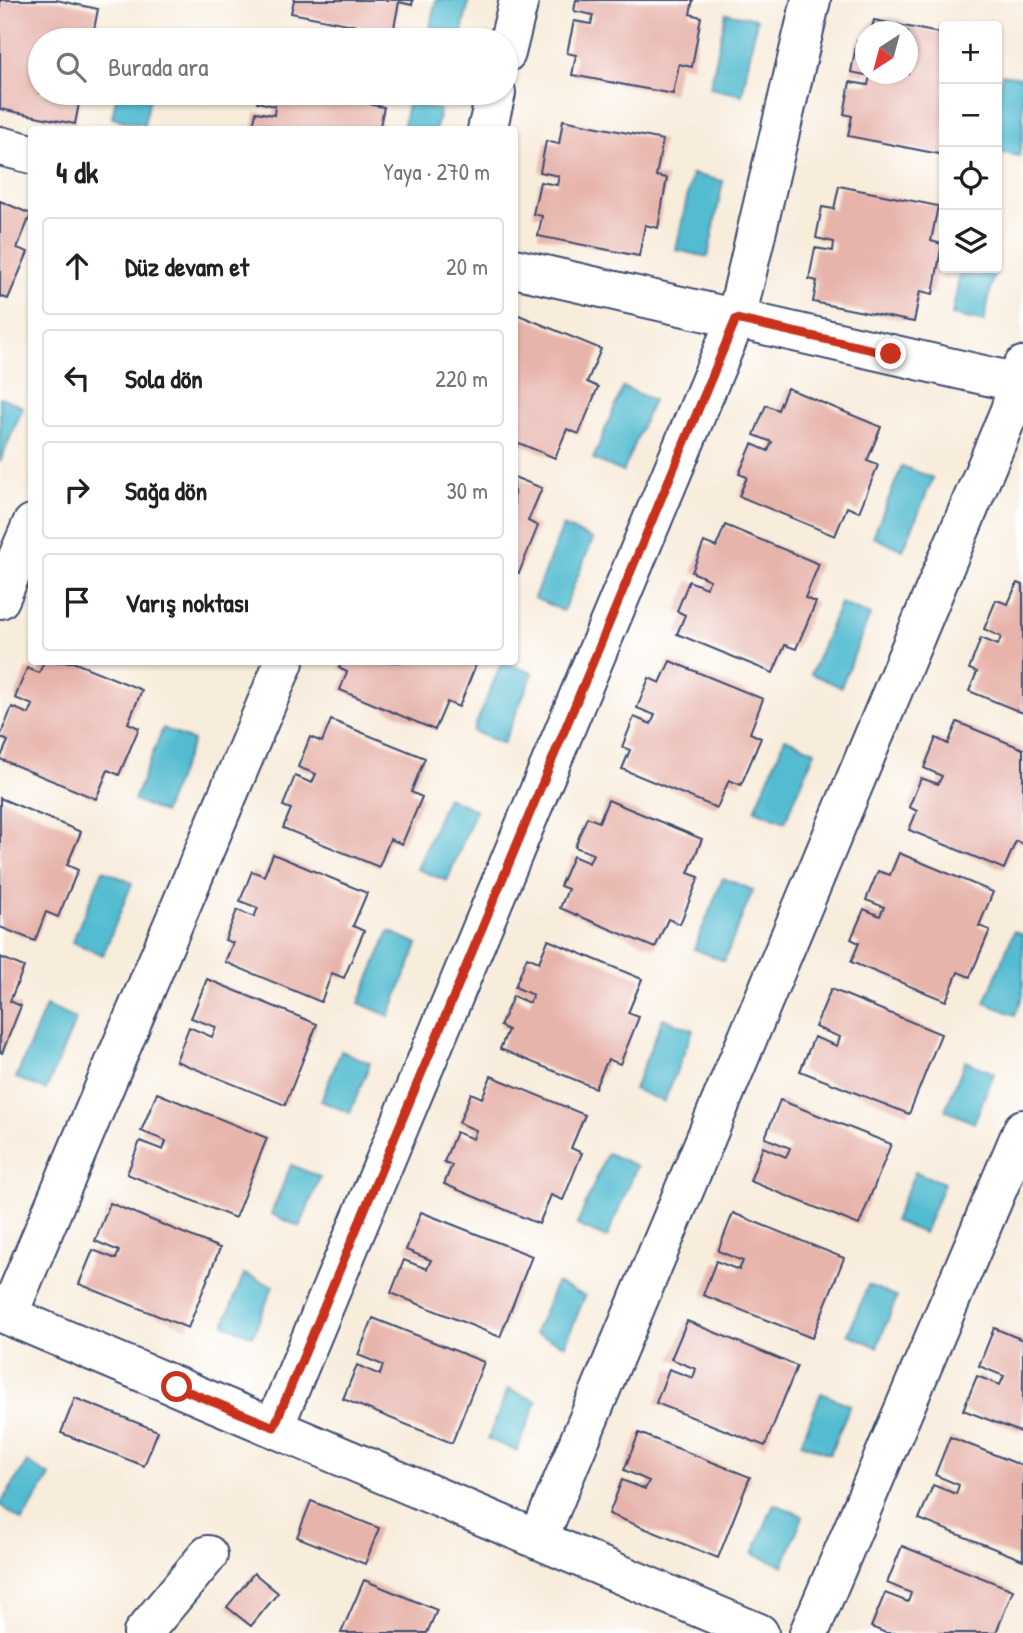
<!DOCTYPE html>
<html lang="tr">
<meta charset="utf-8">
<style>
:root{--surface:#fff;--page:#f6f6f6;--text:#202124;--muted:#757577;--line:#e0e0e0}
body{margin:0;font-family:"Patrick Hand",sans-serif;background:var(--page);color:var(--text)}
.controls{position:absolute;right:21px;top:21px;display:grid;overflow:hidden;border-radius:7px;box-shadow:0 2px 5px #0004}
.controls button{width:63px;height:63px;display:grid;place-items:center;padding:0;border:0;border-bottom:2px solid var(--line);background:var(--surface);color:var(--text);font:35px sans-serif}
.compass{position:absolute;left:855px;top:21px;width:63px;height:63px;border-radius:50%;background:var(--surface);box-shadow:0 2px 5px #0004;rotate:216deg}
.stop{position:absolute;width:21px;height:21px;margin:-16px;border:5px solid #c8321e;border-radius:50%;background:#fff}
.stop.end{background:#c8321e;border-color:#fff;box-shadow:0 2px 7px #0008}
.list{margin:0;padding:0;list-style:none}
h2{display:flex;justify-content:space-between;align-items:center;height:91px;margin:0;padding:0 28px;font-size:30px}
h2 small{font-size:23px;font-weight:400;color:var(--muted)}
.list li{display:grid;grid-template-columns:46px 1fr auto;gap:21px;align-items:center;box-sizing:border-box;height:98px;margin:0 14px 14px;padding:0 14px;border:2px solid var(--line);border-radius:7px}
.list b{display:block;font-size:26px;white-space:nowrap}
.list em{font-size:23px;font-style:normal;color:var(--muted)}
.icon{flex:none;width:38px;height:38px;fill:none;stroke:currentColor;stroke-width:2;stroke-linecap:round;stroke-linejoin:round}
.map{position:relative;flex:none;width:1023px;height:1633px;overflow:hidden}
.search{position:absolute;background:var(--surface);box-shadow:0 2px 5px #0004;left:28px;top:28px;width:490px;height:77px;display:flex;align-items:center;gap:18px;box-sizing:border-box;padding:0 24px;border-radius:38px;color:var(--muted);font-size:26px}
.panel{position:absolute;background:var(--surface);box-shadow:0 2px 5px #0004;left:28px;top:126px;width:490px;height:539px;border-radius:7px}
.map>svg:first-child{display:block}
.water{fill:#53bcd0;stroke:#377697;stroke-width:2}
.building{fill:#e7b4ab}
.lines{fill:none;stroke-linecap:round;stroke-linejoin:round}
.minor-casing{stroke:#3c4b71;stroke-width:42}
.minor{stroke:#fff;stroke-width:38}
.route{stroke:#c8321e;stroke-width:9}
</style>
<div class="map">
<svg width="1023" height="1633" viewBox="0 0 1023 1633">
<rect width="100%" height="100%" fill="#fff"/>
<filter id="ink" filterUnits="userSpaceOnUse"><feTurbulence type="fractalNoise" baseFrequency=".0143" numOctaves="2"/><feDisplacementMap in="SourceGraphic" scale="14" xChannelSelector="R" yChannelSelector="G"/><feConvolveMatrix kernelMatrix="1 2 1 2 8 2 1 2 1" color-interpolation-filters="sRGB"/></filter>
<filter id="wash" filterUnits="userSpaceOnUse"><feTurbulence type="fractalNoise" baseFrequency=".00686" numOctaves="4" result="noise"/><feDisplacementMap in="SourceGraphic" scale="28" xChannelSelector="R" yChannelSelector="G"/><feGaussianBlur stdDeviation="1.57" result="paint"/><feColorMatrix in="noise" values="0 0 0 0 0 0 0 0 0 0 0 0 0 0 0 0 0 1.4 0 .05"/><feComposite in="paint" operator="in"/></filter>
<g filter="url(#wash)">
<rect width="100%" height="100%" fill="#f8ecdb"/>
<path class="water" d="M 436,0 L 469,0 L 462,33 L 430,27 Z
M 726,13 L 757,19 L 742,95 L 710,88 Z
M 1002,74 L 1023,78 L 1023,136 L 1019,156 L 997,152 L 997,101 Z
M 117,93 L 151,93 L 144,125 L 112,118 Z
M 408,103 L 440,110 L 436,129 L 403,129 Z
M 692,174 L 723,181 L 708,257 L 676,250 Z
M 961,268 L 995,268 L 984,322 L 952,315 Z
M 623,387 L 653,400 L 623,472 L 593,459 Z
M 0,397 L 23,407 L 0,462 Z
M 902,466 L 933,478 L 903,550 L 873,537 Z
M 563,526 L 593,539 L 563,611 L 534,598 Z
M 840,603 L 870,615 L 841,687 L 811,674 Z
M 502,662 L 533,673 L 503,744 L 473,731 Z
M 163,728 L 193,741 L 163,813 L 134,800 Z
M 785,738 L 815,751 L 785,822 L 755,810 Z
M 447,797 L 476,810 L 447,881 L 417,869 Z
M 103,870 L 132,883 L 103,955 L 72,942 Z
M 723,878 L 753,890 L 724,961 L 694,949 Z
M 389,931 L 418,944 L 389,1016 L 359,1003 Z
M 1014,931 L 1023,935 L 1023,995 L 1015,1015 L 985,1003 Z
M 46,1006 L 76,1019 L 46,1090 L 16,1078 Z
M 663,1018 L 693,1030 L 664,1102 L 634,1089 Z
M 341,1051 L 370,1063 L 350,1113 L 321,1101 Z
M 965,1061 L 994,1073 L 974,1123 L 945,1110 Z
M 607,1153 L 637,1166 L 607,1238 L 577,1225 Z
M 291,1165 L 320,1177 L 300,1227 L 271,1214 Z
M 915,1172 L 944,1183 L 924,1233 L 894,1221 Z
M 244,1274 L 273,1286 L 253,1336 L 224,1324 Z
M 556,1283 L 585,1296 L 565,1345 L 535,1333 Z
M 868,1285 L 897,1297 L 877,1347 L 848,1334 Z
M 508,1389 L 537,1401 L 517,1451 L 488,1439 Z
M 821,1393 L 850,1405 L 830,1454 L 801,1443 Z
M 27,1462 L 50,1476 L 22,1521 L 0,1505 Z
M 774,1504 L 803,1516 L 783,1566 L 753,1554 Z"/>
<g id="blocks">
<path class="building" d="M 0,0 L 56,0 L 98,9 L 92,40 L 40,40 L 40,93 L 81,93 L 75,124 L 0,109 Z
M 294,0 L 413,0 L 412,5 L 399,2 L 393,33 L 291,13 Z
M 576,0 L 693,0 L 690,14 L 701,17 L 692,67 L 679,64 L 673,94 L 572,75 L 576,55 L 567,53 L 574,21 L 591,24 L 593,15 L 574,11 Z
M 874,20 L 944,34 L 944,155 L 848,136 L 852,116 L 844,114 L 850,82 L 868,85 L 870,76 L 851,72 L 857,41 L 866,43 L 866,74 L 908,74 L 908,32 L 871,32 Z
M 259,93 L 374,93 L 372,105 L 384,107 L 379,130 L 252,130 L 256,112 L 274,115 L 275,106 L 257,102 Z
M 563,120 L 663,140 L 656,176 L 667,178 L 658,228 L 645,225 L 639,256 L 538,236 L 542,216 L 533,214 L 540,182 L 557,185 L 559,176 L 540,172 L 546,141 L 559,144 Z
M 839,186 L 938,206 L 931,241 L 942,244 L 933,294 L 920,291 L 914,322 L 813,302 L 817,281 L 809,279 L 815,248 L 833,251 L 834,242 L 816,238 L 822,207 L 834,209 Z
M 0,201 L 31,214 L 17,248 L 28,252 L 8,299 L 0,296 Z
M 514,313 L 601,349 L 587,382 L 598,387 L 579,434 L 567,429 L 555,458 L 514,441 Z
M 787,388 L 881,427 L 867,461 L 878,465 L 859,512 L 847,507 L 835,536 L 739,496 L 747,477 L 739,474 L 752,444 L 768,451 L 772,442 L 754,435 L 766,405 L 778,410 Z
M 514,477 L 542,488 L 528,521 L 538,526 L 519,573 L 514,571 Z
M 725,525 L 819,564 L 805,598 L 816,602 L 796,649 L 785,645 L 773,673 L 677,634 L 685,615 L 677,611 L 689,581 L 706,588 L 710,580 L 692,572 L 704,542 L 716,547 Z
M 1017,583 L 1023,585 L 1023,713 L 969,691 L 977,672 L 969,669 L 981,638 L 998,645 L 1001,637 L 984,629 L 996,600 L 1008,604 Z
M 670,661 L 763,699 L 750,733 L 761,738 L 741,785 L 729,780 L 717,808 L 622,769 L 630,750 L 622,747 L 634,717 L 651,724 L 655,715 L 637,708 L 649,678 L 660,683 Z
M 44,662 L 73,662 L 142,690 L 128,723 L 139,728 L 119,775 L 108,770 L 96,799 L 0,759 L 8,741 L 0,737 L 12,707 L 29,714 L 33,705 L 15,698 L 27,668 L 39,673 Z
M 342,662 L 477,662 L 459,707 L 447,702 L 435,730 L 340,690 L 347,672 L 339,668 Z
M 331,720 L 425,758 L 411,792 L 422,797 L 402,844 L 390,839 L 379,867 L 283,828 L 291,809 L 283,806 L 295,776 L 312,783 L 316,774 L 298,767 L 310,737 L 322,742 Z
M 957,722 L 1023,749 L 1023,844 L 1016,841 L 1004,869 L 909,830 L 917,811 L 909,807 L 921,778 L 938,784 L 942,776 L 924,768 L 936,738 L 948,744 Z
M 0,798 L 81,832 L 67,865 L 78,870 L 58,917 L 46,912 L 35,941 L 0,927 Z
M 608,800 L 702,839 L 688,873 L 699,877 L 680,924 L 668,919 L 655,948 L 560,908 L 568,889 L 560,886 L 573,856 L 589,863 L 593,854 L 575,847 L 587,817 L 599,822 Z
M 899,853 L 993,892 L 979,926 L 990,930 L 970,977 L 958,972 L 946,1001 L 851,962 L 859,943 L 851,939 L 864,909 L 880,916 L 884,907 L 866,900 L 878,871 L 890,875 Z
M 273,854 L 367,893 L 353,926 L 364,931 L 344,978 L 332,973 L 321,1002 L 225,962 L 233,943 L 225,940 L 237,910 L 254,917 L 258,908 L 240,901 L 252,871 L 264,876 Z
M 548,940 L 642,979 L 628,1013 L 639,1017 L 620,1064 L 608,1059 L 595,1088 L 500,1049 L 508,1030 L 500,1026 L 513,996 L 529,1003 L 533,995 L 515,987 L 527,957 L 539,962 Z
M 0,957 L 24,967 L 10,1001 L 21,1006 L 2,1053 L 0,1052 Z
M 207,979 L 317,1024 L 285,1105 L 176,1061 L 189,1027 L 212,1037 L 216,1027 L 191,1018 Z
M 831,989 L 941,1034 L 909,1114 L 800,1071 L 814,1037 L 837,1046 L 840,1037 L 815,1027 Z
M 491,1076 L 585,1115 L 571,1148 L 582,1153 L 563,1200 L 551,1195 L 539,1224 L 444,1184 L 452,1165 L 444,1162 L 456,1132 L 473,1139 L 476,1130 L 459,1123 L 471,1093 L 482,1098 Z
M 157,1093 L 267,1138 L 235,1218 L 127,1174 L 140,1141 L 163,1150 L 166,1141 L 141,1131 Z
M 780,1100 L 891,1144 L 859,1225 L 750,1181 L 763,1147 L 786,1157 L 790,1148 L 765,1138 Z
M 110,1203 L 220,1248 L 188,1328 L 79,1284 L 93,1250 L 116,1259 L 119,1251 L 95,1241 Z
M 421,1212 L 532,1256 L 500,1337 L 391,1293 L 404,1260 L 427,1269 L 431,1260 L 406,1250 Z
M 733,1213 L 844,1258 L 812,1338 L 703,1295 L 716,1261 L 739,1270 L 743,1261 L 718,1251 Z
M 373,1318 L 484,1362 L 452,1443 L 343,1399 L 357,1365 L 380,1375 L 383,1365 L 358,1355 Z
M 687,1321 L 797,1366 L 765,1446 L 656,1403 L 669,1369 L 693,1378 L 696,1369 L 671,1359 Z
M 994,1328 L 1023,1340 L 1023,1433 L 963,1410 L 977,1376 L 1000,1385 L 1004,1376 L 979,1366 Z
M 75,1398 L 158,1431 L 144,1466 L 61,1433 Z
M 639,1433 L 750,1477 L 718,1558 L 609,1514 L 622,1480 L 645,1489 L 649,1481 L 624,1470 Z
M 950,1437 L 1023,1466 L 1023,1560 L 919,1519 L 933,1485 L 956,1494 L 959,1485 L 935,1475 Z
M 311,1501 L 379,1528 L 365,1564 L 297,1537 Z
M 902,1546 L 1013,1590 L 996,1633 L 886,1633 L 871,1627 L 885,1593 L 908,1602 L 911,1593 L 887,1583 Z
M 254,1573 L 278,1593 L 251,1626 L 227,1607 Z
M 364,1580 L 437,1610 L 427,1633 L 341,1633 Z"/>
</g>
</g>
<g filter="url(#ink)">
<use href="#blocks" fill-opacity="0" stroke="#3c4b71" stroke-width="2"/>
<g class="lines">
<defs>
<path id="minor" d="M 506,53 L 519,0
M 487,130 L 496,93
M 0,146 L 32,154
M 514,268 L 1023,384
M 0,599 L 32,524
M 0,1312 L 759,1633
M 8,1315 L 284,662
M 274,1427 L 736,319 L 811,0
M 538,1540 L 1010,410 L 1023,366
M 143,1633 L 208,1555
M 809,1633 L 1023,1129"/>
</defs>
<use href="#minor" class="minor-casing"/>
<use href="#minor" class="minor"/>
</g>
</g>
<g class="lines" filter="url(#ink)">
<path class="route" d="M 177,1387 L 274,1427 L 736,319 L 891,354"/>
</g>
</svg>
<div class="controls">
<button>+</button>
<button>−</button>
<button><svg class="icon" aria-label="locate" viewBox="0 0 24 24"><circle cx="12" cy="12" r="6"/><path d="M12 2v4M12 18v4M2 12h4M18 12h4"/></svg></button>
<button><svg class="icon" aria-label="layers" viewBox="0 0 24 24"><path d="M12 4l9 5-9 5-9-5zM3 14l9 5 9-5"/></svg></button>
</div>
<svg class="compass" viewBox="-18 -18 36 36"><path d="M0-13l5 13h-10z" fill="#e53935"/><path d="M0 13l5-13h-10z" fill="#757577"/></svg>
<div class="stop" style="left:177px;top:1387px"></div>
<div class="stop end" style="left:891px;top:354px"></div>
<div class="search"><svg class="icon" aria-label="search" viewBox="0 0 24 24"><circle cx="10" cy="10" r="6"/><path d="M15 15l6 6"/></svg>Burada ara</div>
<section class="panel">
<h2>4 dk<small>Yaya · 270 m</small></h2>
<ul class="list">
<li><svg class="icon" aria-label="ahead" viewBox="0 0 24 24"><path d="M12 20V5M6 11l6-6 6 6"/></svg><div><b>Düz devam et</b></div><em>20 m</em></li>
<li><svg class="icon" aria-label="left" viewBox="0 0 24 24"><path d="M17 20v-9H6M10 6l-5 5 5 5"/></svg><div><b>Sola dön</b></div><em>220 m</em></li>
<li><svg class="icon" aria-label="right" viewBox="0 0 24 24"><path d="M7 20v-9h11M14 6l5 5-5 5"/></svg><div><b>Sağa dön</b></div><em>30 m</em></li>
<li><svg class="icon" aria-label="arrive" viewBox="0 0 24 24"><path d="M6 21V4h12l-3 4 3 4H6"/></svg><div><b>Varış noktası</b></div></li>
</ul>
</section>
</div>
